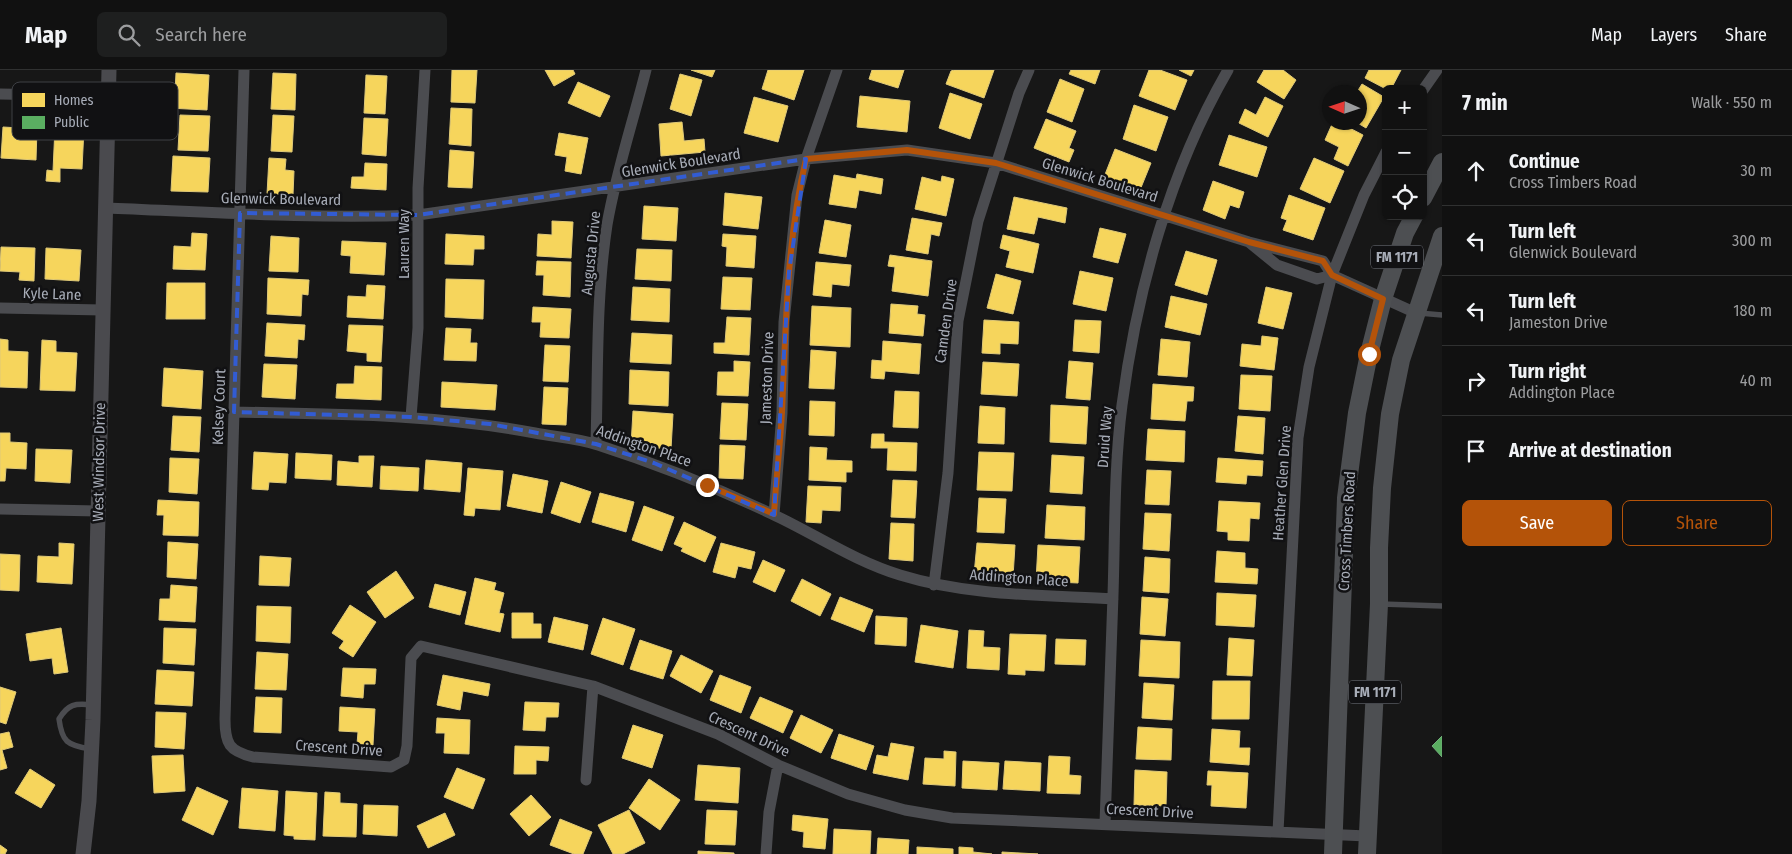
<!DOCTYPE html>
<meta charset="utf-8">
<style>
:root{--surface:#111;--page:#1e1f1f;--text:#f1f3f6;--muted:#9c9d9f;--line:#303131;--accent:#b45309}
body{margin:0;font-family:"Fira Sans Condensed",sans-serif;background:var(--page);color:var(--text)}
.controls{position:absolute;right:15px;top:15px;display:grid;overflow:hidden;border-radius:8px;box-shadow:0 1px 4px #0004}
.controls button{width:45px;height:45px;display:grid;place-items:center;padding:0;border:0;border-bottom:1px solid var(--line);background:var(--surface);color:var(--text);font:25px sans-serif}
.compass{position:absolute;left:1322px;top:15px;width:45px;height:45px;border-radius:50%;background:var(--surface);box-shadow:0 1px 4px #0004;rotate:273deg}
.stop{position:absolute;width:15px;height:15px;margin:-11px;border:4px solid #b45309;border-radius:50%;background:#fff}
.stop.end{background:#b45309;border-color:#fff;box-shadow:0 1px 5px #0008}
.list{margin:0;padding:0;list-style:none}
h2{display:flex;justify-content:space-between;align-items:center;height:65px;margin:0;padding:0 20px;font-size:21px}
h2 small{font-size:16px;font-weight:400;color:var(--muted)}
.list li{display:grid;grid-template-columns:32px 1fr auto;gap:15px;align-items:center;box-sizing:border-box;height:70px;padding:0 20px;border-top:1px solid var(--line)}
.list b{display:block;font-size:19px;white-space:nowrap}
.list p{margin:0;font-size:16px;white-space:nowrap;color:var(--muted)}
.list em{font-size:16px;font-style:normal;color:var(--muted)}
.actions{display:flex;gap:10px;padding:15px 20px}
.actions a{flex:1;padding:11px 0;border:1px solid var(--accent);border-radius:8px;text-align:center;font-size:18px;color:var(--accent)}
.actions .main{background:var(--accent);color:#fff}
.icon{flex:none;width:28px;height:28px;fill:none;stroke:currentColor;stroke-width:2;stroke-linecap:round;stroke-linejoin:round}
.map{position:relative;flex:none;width:1442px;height:784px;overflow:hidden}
header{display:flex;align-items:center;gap:30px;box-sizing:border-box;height:70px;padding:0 25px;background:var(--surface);border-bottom:1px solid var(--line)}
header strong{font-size:24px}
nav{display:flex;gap:28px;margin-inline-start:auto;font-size:18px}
.search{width:350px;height:45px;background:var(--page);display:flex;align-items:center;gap:12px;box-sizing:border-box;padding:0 18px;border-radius:8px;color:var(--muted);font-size:19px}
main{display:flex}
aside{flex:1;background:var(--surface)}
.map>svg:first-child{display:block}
.homes{fill:#f6d55c;stroke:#dfc978}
.public{fill:#5aae61;stroke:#71ae7b}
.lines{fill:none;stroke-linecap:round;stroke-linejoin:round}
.lane{stroke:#4b4c50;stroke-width:5.5}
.street{stroke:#4b4c50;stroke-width:11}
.secondary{stroke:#4a4a4e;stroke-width:15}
.primary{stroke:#4d4f52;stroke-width:18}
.route{stroke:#b45309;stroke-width:6}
.marked{fill:none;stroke:#325cd3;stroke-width:4;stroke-dasharray:10 6;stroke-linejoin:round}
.labels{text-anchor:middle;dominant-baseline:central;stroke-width:5;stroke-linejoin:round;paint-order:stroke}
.shield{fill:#111113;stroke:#7b7e86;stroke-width:1}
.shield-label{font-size:14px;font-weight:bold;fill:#a8adb8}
.street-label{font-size:15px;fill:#a8adb8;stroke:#111113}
.key{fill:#111113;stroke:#3e4045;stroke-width:1}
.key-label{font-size:14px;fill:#a8adb8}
</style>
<header>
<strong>Map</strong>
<div class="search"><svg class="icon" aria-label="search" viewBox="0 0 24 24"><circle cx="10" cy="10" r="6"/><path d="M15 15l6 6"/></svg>Search here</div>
<nav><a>Map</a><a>Layers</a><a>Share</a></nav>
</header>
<main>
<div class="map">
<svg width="1442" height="784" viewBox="0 0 1442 784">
<rect width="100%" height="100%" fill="#171717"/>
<path class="homes" d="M 452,0 L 477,0 L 475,33 L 451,32 Z
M 545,0 L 573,0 L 575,4 L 554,16 Z
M 691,0 L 715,0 L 712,7 Z
M 768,0 L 804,0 L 794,30 L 762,19 Z
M 872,0 L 904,0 L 898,18 L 869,9 Z
M 954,0 L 994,0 L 984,28 L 946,14 L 951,1 Z
M 1071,0 L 1100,0 L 1095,14 L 1069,4 Z
M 1149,0 L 1160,0 L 1187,10 L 1175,40 L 1139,26 Z
M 1179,0 L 1194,0 L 1191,6 Z
M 1264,0 L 1283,0 L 1296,10 L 1284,29 L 1257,12 Z
M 1369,0 L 1401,0 L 1391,19 L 1386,19 L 1365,8 Z
M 176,3 L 209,5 L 207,40 L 168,38 L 169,23 L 175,23 Z
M 273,3 L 296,4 L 295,40 L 271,39 Z
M 680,4 L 702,10 L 691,46 L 670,39 Z
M 366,5 L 387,6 L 385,44 L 364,43 Z
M 1060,9 L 1084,19 L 1072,52 L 1047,42 Z
M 578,12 L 610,26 L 600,47 L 568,33 Z
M 1362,14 L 1384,27 L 1366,58 L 1356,52 L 1360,52 L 1360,22 L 1357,22 Z
M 950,23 L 982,34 L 970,69 L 939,58 Z
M 860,26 L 910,31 L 907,62 L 857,57 Z
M 754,27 L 788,36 L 778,72 L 744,63 Z
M 1265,27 L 1283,36 L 1268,67 L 1239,53 L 1245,39 L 1256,45 Z
M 1134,35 L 1168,47 L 1156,81 L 1123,69 Z
M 451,38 L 472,39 L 471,76 L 449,74 Z
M 180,45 L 210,46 L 208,81 L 178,80 Z
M 273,45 L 294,46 L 292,82 L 271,81 Z
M 364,48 L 388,49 L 386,86 L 362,84 Z
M 1046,49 L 1076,61 L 1069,78 L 1074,80 L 1069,92 L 1034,78 Z
M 682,52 L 684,71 L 704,69 L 705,82 L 661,86 L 659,54 Z
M 1333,52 L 1338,52 L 1363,65 L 1348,96 L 1334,89 L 1339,77 L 1325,70 Z
M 3,57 L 37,59 L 36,90 L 1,88 Z
M 55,57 L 84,58 L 82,99 L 60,98 L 60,112 L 46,111 L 47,100 L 53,101 Z
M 559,63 L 588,68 L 581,104 L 565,101 L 567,87 L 555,85 Z
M 1229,65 L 1267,77 L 1257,107 L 1219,95 Z
M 1115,79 L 1151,93 L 1140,120 L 1104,107 Z
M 450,80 L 474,82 L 472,118 L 448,117 Z
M 173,86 L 210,88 L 208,122 L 171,121 Z
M 269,88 L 286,89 L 285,100 L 294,101 L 293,125 L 267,124 Z
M 1314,88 L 1344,101 L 1330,133 L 1300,119 Z
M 365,93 L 387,94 L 386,120 L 351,118 L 352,107 L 364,107 Z
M 857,104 L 883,109 L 881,124 L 859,120 L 856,138 L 829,134 L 834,105 L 856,109 Z
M 942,106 L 954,109 L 946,146 L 915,139 L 922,107 L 941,112 Z
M 1213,111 L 1244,122 L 1239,138 L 1230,135 L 1225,149 L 1203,140 Z
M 725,123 L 762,127 L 758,159 L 723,155 Z
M 1289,125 L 1325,138 L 1313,170 L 1283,160 L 1287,150 L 1281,148 Z
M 1014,127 L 1067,138 L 1065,153 L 1038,147 L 1034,164 L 1007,159 Z
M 644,136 L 678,138 L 676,171 L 642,169 Z
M 912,148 L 942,153 L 939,166 L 931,164 L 928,184 L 906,180 Z
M 825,150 L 851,155 L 846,187 L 819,183 Z
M 552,151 L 573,152 L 571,188 L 537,186 L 538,164 L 552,165 Z
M 1100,158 L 1126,164 L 1118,193 L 1093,187 Z
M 192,163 L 207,164 L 205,200 L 173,199 L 174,176 L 191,177 Z
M 446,164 L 484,166 L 484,179 L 474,179 L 473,195 L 445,194 Z
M 723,164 L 756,166 L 754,198 L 726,196 L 727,177 L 722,176 Z
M 1003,165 L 1039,174 L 1033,203 L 1006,197 L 1010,181 L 1000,178 Z
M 271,166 L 299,168 L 298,202 L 269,201 Z
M 342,171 L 386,173 L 384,205 L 350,203 L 351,186 L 341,185 Z
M 1,177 L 35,178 L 34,211 L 19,210 L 20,202 L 0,201 Z
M 46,178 L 81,180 L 79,211 L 45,209 Z
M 637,179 L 672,180 L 671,211 L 635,209 Z
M 1186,181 L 1217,190 L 1207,225 L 1175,215 Z
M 890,185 L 932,191 L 928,226 L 892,221 L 895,197 L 888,196 Z
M 537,191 L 571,192 L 570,227 L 543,225 L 544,205 L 536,205 Z
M 816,192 L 851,195 L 849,216 L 832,214 L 831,227 L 813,225 Z
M 1080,201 L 1113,208 L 1106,241 L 1073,234 Z
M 996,204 L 1021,211 L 1013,244 L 987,238 Z
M 723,207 L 752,208 L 750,240 L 721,239 Z
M 268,208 L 309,210 L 308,225 L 302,224 L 301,246 L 267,244 Z
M 446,209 L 484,210 L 483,249 L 445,247 Z
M 167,213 L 205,213 L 205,249 L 166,249 Z
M 367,215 L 385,216 L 383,249 L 347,247 L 348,226 L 366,227 Z
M 633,217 L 670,219 L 669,252 L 631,250 Z
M 1266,217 L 1292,223 L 1283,259 L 1258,253 Z
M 1171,226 L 1207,234 L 1200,265 L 1165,257 Z
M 891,234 L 918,236 L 917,244 L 925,245 L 923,266 L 889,263 Z
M 812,236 L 851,238 L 850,277 L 810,275 Z
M 533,237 L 571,239 L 569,268 L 540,267 L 541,252 L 532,252 Z
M 727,247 L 751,248 L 749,285 L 714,283 L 714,273 L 725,273 Z
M 984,250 L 1019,252 L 1018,274 L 1000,273 L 1000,284 L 982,283 Z
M 1075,250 L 1101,251 L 1099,283 L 1073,281 Z
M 267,253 L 305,255 L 304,270 L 298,269 L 297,288 L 265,286 Z
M 349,255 L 383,256 L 381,292 L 367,291 L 367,283 L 347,281 Z
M 446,258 L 471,259 L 470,273 L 477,273 L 476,291 L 444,290 Z
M 632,263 L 672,265 L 671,294 L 630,292 Z
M 1262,266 L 1278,268 L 1274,300 L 1240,296 L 1242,274 L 1261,276 Z
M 0,269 L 8,270 L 8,281 L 28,282 L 27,318 L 0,317 Z
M 1161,269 L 1190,272 L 1187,307 L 1158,305 Z
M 42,270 L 56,271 L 56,282 L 77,283 L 75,321 L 40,320 Z
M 883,271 L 921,274 L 919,304 L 885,301 L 884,309 L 871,308 L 872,290 L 882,291 Z
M 545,275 L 570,276 L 568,312 L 543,311 Z
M 811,280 L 836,282 L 834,319 L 809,318 Z
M 734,291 L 750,292 L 748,326 L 717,325 L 718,302 L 734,302 Z
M 1069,291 L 1093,293 L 1090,330 L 1066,328 Z
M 983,292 L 1019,294 L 1017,326 L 981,324 Z
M 264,294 L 297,295 L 295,329 L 262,327 Z
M 355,296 L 382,297 L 381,330 L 336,328 L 337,314 L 354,314 Z
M 164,298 L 203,301 L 201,339 L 162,336 Z
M 630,300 L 669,302 L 668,336 L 629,334 Z
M 1241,305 L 1272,306 L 1270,341 L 1239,339 Z
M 442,312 L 497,315 L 495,340 L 441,337 Z
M 1153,314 L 1194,317 L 1193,331 L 1187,331 L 1185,351 L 1151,349 Z
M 544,317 L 568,318 L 566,355 L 542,354 Z
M 895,321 L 919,322 L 918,358 L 893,357 Z
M 810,331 L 835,332 L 834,366 L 809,365 Z
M 722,333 L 748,334 L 746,370 L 720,369 Z
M 1051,335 L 1088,337 L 1086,374 L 1050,372 Z
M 980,336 L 1005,338 L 1004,374 L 978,373 Z
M 633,341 L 673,344 L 671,379 L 631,376 Z
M 173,346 L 201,347 L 199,382 L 171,380 Z
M 1238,346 L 1265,348 L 1263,384 L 1235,381 Z
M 1148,359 L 1185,361 L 1184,392 L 1146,390 Z
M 0,363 L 10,363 L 10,372 L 27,373 L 26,399 L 6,398 L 5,411 L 0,411 Z
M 872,364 L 884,364 L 884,372 L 917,373 L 916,401 L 887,400 L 888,378 L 871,378 Z
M 720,375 L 745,376 L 743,409 L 719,408 Z
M 810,377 L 827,378 L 826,390 L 852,391 L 852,402 L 846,402 L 846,412 L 809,410 Z
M 36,379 L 72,380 L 70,413 L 35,411 Z
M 254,382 L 288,384 L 286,413 L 269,412 L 268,420 L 252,419 Z
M 979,382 L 1014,383 L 1012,421 L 977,420 Z
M 296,383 L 332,385 L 331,410 L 295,408 Z
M 1052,385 L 1084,387 L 1082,424 L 1050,422 Z
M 359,386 L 374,386 L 372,417 L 337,415 L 338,391 L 359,393 Z
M 170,388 L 199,389 L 197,424 L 169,422 Z
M 1218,388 L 1263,391 L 1262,406 L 1247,405 L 1246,414 L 1216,412 Z
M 426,390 L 462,393 L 460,422 L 424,419 Z
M 381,396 L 419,398 L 418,421 L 380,419 Z
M 468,398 L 503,401 L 500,440 L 475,438 L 474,446 L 464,445 Z
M 1147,400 L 1171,401 L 1169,435 L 1145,434 Z
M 513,404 L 548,411 L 542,443 L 507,436 Z
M 893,410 L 917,411 L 915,448 L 891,447 Z
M 561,412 L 591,422 L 580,453 L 551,443 Z
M 808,416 L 841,417 L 840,441 L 822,440 L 821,453 L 806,452 Z
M 600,423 L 634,432 L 626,462 L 592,452 Z
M 979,428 L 1006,429 L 1004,463 L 977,462 Z
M 158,430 L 199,432 L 198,466 L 163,465 L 164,445 L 157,445 Z
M 1219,431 L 1260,433 L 1259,449 L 1250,448 L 1249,471 L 1228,470 L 1228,462 L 1217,461 Z
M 1047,435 L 1085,437 L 1084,470 L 1045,468 Z
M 644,436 L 674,447 L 662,481 L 632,470 Z
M 1145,443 L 1171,444 L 1169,481 L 1143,479 Z
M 684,452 L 716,467 L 705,492 L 681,481 L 683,478 L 674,474 Z
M 891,453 L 914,454 L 913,491 L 889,489 Z
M 168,472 L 198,474 L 196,509 L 167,507 Z
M 59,473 L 74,474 L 72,514 L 37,512 L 38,486 L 59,487 Z
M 721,473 L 755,482 L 751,499 L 738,496 L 735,508 L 713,502 Z
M 977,473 L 1015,475 L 1013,507 L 974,505 Z
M 1038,475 L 1080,477 L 1078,513 L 1036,511 Z
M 1217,481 L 1245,483 L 1245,498 L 1258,499 L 1257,514 L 1215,512 Z
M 0,484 L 20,485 L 19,521 L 0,520 Z
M 260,486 L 291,488 L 289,516 L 259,515 Z
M 1145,487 L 1170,489 L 1169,523 L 1143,521 Z
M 763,490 L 785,500 L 775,522 L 753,512 Z
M 396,501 L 414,528 L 385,548 L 367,522 Z
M 475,508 L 496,513 L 494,520 L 504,523 L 499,543 L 504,544 L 500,562 L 465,554 Z
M 802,509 L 831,524 L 820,546 L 791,531 Z
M 435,514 L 466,522 L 460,545 L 429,537 Z
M 171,515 L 197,517 L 195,552 L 159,550 L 160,529 L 170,529 Z
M 1217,523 L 1256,525 L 1254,557 L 1216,555 Z
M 840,527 L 873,540 L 864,562 L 831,549 Z
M 1142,527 L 1168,529 L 1165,566 L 1140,564 Z
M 350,535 L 376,552 L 353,587 L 339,578 L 344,571 L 332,563 Z
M 257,536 L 291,537 L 290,573 L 256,571 Z
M 512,543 L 533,543 L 533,554 L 541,554 L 541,568 L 512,568 Z
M 876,546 L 907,548 L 906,576 L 875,574 Z
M 554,547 L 588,555 L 583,580 L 548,572 Z
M 603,548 L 635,559 L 623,595 L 591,584 Z
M 921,555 L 958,561 L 953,598 L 915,592 Z
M 61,558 L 68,602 L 54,604 L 52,588 L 30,591 L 26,564 Z
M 164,558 L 196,559 L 194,595 L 163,593 Z
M 969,560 L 984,561 L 983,577 L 1000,578 L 999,600 L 967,598 Z
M 1010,564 L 1046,565 L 1044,601 L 1025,600 L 1025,605 L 1008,604 Z
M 1229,568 L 1254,570 L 1252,606 L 1227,605 Z
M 1056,569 L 1086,570 L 1085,595 L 1055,594 Z
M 640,570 L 672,581 L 663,609 L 630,599 Z
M 1141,570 L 1180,572 L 1179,608 L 1139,606 Z
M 257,582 L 288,584 L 286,620 L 255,619 Z
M 681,585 L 713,601 L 701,623 L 670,606 Z
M 343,598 L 376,599 L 375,614 L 364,614 L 363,628 L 341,626 Z
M 157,600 L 194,602 L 192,636 L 155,634 Z
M 443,605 L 490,614 L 488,626 L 463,621 L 460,640 L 437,635 Z
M 720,605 L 751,617 L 741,643 L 710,630 Z
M 1213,611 L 1250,611 L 1249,649 L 1212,649 Z
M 1144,613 L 1174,615 L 1172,650 L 1142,648 Z
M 0,617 L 16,622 L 6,654 L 0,652 Z
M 256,627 L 282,628 L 281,663 L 254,662 Z
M 760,627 L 793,641 L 783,663 L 750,648 Z
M 525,632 L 559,633 L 558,647 L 546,647 L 545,661 L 523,660 Z
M 340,637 L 375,639 L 373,675 L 357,674 L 358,662 L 339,661 Z
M 156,642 L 186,643 L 184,679 L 155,677 Z
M 801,645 L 833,660 L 821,683 L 790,668 Z
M 437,648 L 470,650 L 469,684 L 444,683 L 445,663 L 436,663 Z
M 633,655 L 663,665 L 652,698 L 622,688 Z
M 1138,657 L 1172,659 L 1171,690 L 1136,689 Z
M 1212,659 L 1240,661 L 1239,678 L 1250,678 L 1249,695 L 1210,692 Z
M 9,662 L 13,677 L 2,680 L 7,698 L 0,700 L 0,664 Z
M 839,664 L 874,676 L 866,700 L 831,688 Z
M 891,673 L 914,677 L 908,710 L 873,703 L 877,685 L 888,687 Z
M 515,676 L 549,677 L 548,691 L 536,690 L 536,704 L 514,704 Z
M 944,681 L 956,682 L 955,716 L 923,714 L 925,688 L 944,689 Z
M 183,685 L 185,721 L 154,723 L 152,686 Z
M 1049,686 L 1070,687 L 1069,705 L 1081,706 L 1080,724 L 1047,723 Z
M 963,691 L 999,693 L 997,720 L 962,718 Z
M 1005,691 L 1041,693 L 1040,721 L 1003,719 Z
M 698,695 L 740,698 L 738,733 L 695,730 Z
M 457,698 L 485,709 L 473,739 L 444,727 Z
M 30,699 L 55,715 L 41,738 L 15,723 Z
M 1135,700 L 1167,702 L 1166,736 L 1134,735 Z
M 1208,701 L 1248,703 L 1246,738 L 1211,736 L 1212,715 L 1207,715 Z
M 649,709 L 680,730 L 660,760 L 629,738 Z
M 197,717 L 228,731 L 213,765 L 182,750 Z
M 242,718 L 278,721 L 275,761 L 239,758 Z
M 286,721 L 317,723 L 315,770 L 294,769 L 294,766 L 284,765 Z
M 325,722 L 340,723 L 340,733 L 357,734 L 356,767 L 323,766 Z
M 531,725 L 551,747 L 529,766 L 510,744 Z
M 364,735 L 398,736 L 397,766 L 363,764 Z
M 629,740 L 645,773 L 623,784 L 613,784 L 598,755 Z
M 707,740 L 737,741 L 735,775 L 705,774 Z
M 445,743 L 455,765 L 428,778 L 417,756 Z
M 793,745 L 828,749 L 825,779 L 803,777 L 804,762 L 792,760 Z
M 560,749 L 592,762 L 583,784 L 574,784 L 550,775 Z
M 834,759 L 871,761 L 870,784 L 833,784 Z
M 878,768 L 909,770 L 908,784 L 877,784 Z
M 0,775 L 7,780 L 5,784 L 0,784 Z
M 917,777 L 953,779 L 953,784 L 917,784 Z
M 959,777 L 973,778 L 973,782 L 992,784 L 959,784 Z
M 698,781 L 734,783 L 734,784 L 698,784 Z
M 1002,782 L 1038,784 L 1002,784 Z"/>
<path class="public" d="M 1442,666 L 1442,687 L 1432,676 Z"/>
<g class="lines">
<path class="lane" d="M 1419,243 L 1442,245
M 1381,534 L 1442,536
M 90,679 C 67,675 62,672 59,649 C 68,634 75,633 92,635"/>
<path class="street" d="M 244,0 L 225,649 C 225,674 229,681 253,687 L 391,697 L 404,690 L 407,676 L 411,588 L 421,576 L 593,616 L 718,664 L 778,695 L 848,724 L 905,740 L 952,748 L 1367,766
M 1423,20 L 1437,0
M 0,24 L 108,26
M 106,138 C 209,142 314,149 418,145 L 806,89 L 907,80 L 996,93 L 1249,172 L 1323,191 L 1332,205 L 1416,243
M 1250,173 L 1277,195 L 1317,209 L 1332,205
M 0,238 L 103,240
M 234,342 C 335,344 435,344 535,363 C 555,367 578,368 598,375 C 657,394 715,417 772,444 C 815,464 854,491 900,505 C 968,526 1042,525 1113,529
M 411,347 L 418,258 L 418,118 L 425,0
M 596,374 C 598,301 596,227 607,155 C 616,102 633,52 646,0
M 0,439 L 98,441
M 774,445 L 782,343 L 784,252 L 797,125 L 806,89 L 837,0
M 934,515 L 948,403 L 958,251 L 978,151 L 1019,23 L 1029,0
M 586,710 L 593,616
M 1105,754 C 1108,678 1110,601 1113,525 C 1115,462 1114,397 1122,335 C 1137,220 1170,100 1228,0
M 1278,762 L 1298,368 L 1309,297 L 1332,205 L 1364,125 L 1386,82
M 766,784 L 769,742 L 778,695"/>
<path class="secondary" d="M 83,784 L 89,731 L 93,650 L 109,0"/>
<path class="primary" d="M 1423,128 L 1442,92
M 1333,784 L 1346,428 L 1357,343 L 1369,284 L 1383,229 L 1405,163 L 1414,146
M 1367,784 L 1379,534 L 1379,478 L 1382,418 L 1390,344 L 1401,290 L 1442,166"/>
</g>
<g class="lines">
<path class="route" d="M 707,415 L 774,444 C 776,410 780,376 782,342 C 786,257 786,173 806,89 L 907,80 L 996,93 L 1249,172 L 1323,191 L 1332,205 L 1383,229 L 1369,284"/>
</g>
<path class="marked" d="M 806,89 L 789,202 L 774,445 L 654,393 L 596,374 L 490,354 L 411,347 L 234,342 L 240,143 L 418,145 Z"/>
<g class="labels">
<g class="shield">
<rect x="1371" y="175.5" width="52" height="23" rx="4"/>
<rect x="1349" y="610.5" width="52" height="23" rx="4"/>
</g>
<g class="shield-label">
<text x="1397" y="187">FM 1171</text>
<text x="1375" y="622">FM 1171</text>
</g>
<g class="street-label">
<text transform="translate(681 93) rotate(-9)">Glenwick Boulevard</text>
<text transform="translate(1100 110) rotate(17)">Glenwick Boulevard</text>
<text transform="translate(281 129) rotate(1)">Glenwick Boulevard</text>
<text transform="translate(404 174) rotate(-90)">Lauren Way</text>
<text transform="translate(591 183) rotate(-84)">Augusta Drive</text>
<text transform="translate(52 224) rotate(2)">Kyle Lane</text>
<text transform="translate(946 251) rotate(-82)">Camden Drive</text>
<text transform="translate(767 308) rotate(-88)">Jameston Drive</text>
<text transform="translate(219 337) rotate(-88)">Kelsey Court</text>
<text transform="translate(1105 367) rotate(-86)">Druid Way</text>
<text transform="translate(644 376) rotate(19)">Addington Place</text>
<text transform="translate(99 392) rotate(-89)">West Windsor Drive</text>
<text transform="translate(1282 413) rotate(-86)">Heather Glen Drive</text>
<text transform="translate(1347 461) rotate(-87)">Cross Timbers Road</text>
<text transform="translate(1019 508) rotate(4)">Addington Place</text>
<text transform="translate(749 664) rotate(25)">Crescent Drive</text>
<text transform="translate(339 678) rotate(4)">Crescent Drive</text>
<text transform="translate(1150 741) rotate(3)">Crescent Drive</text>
</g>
</g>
<rect x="12" y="12" width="166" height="58" rx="8" class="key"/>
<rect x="22" y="23" width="23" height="14" fill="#f6d55c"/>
<rect x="22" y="46" width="23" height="13" fill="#5aae61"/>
<g class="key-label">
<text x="54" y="35">Homes</text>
<text x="54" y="57">Public</text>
</g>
</svg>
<div class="controls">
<button>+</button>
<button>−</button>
<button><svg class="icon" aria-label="locate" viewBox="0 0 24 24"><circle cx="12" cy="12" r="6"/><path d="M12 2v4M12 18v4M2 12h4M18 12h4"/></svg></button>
</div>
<svg class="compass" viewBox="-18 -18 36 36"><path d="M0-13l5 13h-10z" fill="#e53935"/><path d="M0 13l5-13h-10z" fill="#9c9d9f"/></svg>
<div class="stop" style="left:1369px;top:284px"></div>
<div class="stop end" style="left:707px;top:415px"></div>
</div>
<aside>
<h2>7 min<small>Walk · 550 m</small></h2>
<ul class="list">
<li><svg class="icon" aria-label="ahead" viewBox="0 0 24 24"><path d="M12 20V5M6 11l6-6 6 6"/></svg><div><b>Continue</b><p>Cross Timbers Road</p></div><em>30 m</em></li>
<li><svg class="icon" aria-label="left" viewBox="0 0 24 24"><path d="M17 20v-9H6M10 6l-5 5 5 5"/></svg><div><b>Turn left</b><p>Glenwick Boulevard</p></div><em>300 m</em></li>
<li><svg class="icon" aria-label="left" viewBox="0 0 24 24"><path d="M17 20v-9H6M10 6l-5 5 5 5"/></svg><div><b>Turn left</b><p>Jameston Drive</p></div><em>180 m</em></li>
<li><svg class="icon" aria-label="right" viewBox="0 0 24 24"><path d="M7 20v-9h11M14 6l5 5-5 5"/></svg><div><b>Turn right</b><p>Addington Place</p></div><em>40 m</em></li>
<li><svg class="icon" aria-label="arrive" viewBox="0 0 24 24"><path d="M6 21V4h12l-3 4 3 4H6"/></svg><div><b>Arrive at destination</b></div></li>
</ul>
<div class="actions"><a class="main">Save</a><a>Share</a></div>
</aside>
</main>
